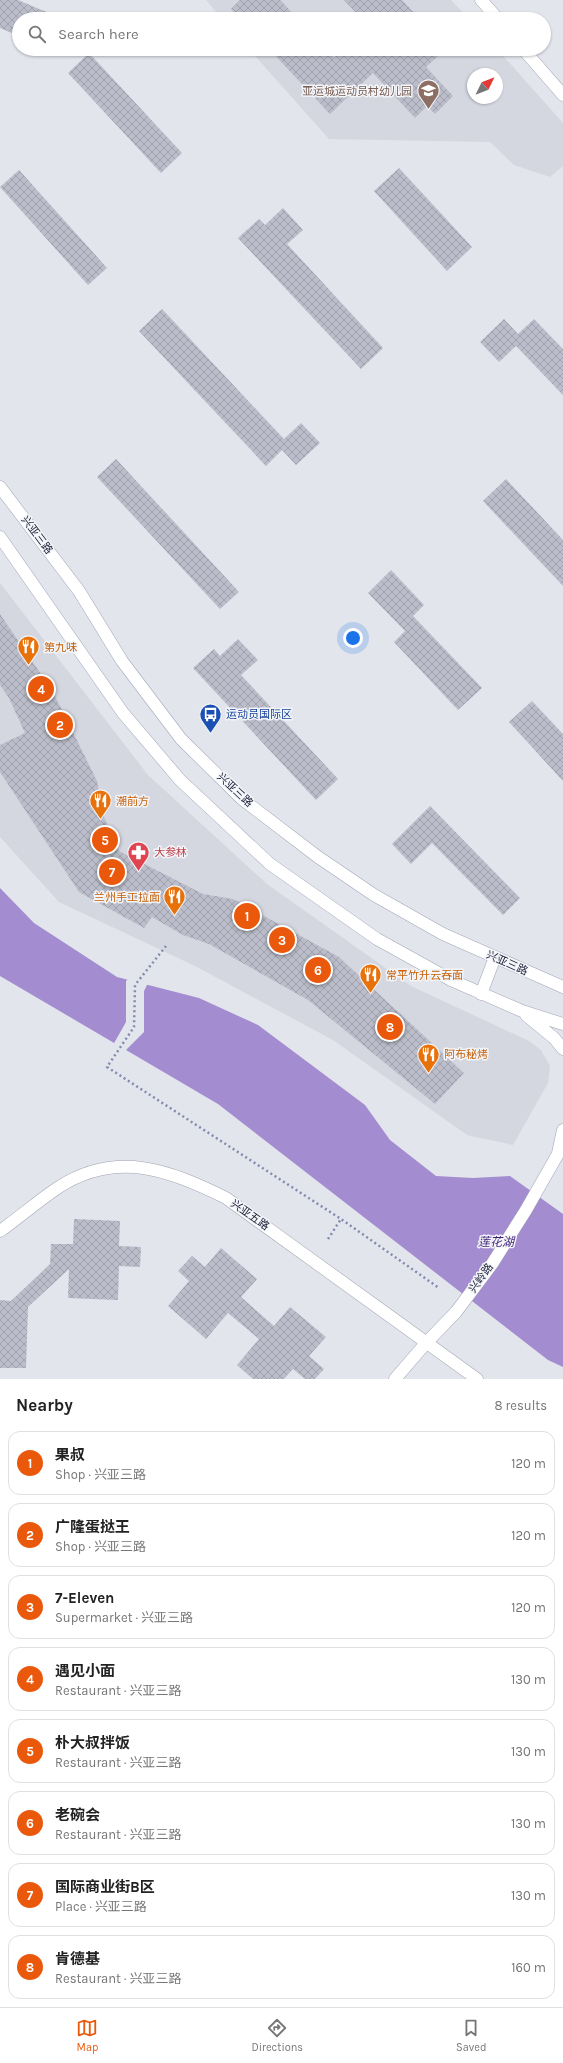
<!DOCTYPE html>
<meta charset="utf-8">
<style>
:root{--surface:#fff;--page:#f2f2f2;--text:#222;--muted:#767676;--line:#e0e0e0;--accent:#ea580c}
body{margin:0;font-family:Karla,"Noto Sans SC",sans-serif;background:var(--page);color:var(--text)}
.compass{position:absolute;left:467px;top:68px;width:36px;height:36px;border-radius:50%;background:var(--surface);box-shadow:0 1px 3px #0004;rotate:47deg}
.you{position:absolute;left:353px;top:638px;width:14px;height:14px;margin:-10px;border:3px solid #fff;border-radius:50%;background:#1a73e8;box-shadow:0 0 0 6px #1a73e833}
.badge{display:grid;place-items:center;width:26px;height:26px;border-radius:50%;background:var(--accent);color:#fff;font-size:13px;font-weight:700}
.pin{position:absolute;translate:-50% -50%;border:2px solid #fff;box-shadow:0 1px 4px #0006}
.list{margin:0;padding:0;list-style:none}
h2{display:flex;justify-content:space-between;align-items:center;height:52px;margin:0;padding:0 16px;font-size:17px}
h2 small{font-size:13px;font-weight:400;color:var(--muted)}
.list li{display:grid;grid-template-columns:26px 1fr auto;gap:12px;align-items:center;box-sizing:border-box;height:64px;margin:0 8px 8px;padding:0 8px;border:1px solid var(--line);border-radius:12px}
.list b{display:block;font-size:15px;white-space:nowrap}
.list p{margin:0;font-size:13px;white-space:nowrap;color:var(--muted)}
.list em{font-size:13px;font-style:normal;color:var(--muted)}
.icon{flex:none;width:22px;height:22px;fill:none;stroke:currentColor;stroke-width:2;stroke-linecap:round;stroke-linejoin:round}
.map{position:relative;flex:none;width:563px;height:1379px;overflow:hidden}
.search{position:absolute;background:var(--surface);box-shadow:0 1px 3px #0004;left:12px;right:12px;top:12px;height:44px;display:flex;align-items:center;gap:10px;box-sizing:border-box;padding:0 14px;border-radius:22px;color:var(--muted);font-size:15px}
.sheet{height:628px;background:var(--surface)}
nav{display:flex;justify-content:space-around;align-items:center;box-sizing:border-box;height:56px;border-top:1px solid var(--line);background:var(--surface);font-size:11px;color:var(--muted)}
nav a{display:grid;justify-items:center;gap:2px}
nav .on{color:var(--accent)}
.map>svg:first-child{display:block}
.built{fill:#d4d7e0;fill-rule:evenodd}
.water{fill:#a38cd0}
.pier{fill:#e2e5ec}
.building{fill:url(#building-cross-hatch)}
.lines{fill:none;stroke-linecap:round;stroke-linejoin:round}
.street-casing{stroke:#a1a4b0;stroke-width:13}
.secondary-casing{stroke:#a1a5b7;stroke-width:13}
.path{stroke:#8489af;stroke-width:2.5;stroke-dasharray:2 3;stroke-linecap:butt}
.street{stroke:#fff;stroke-width:12}
.secondary{stroke:#fff;stroke-width:12}
.labels{text-anchor:middle;dominant-baseline:central;stroke-width:3;stroke-linejoin:round;paint-order:stroke}
.education-label{font-size:11px;fill:#785e54;stroke:#f3f5f9;text-anchor:end}
.street-label{font-size:11px;fill:#23253d;stroke:#f3f5f9}
.food-label{font-size:11px;fill:#c56008;stroke:#f3f5f9;text-anchor:start}
.transit-label{font-size:11px;fill:#164399;stroke:#f3f5f9;text-anchor:start}
.health-label{font-size:11px;fill:#be3a42;stroke:#f3f5f9;text-anchor:start}
.water-label{font-size:12px;font-style:italic;fill:#3d1e77;stroke:#f3f5f9}
</style>
<div class="map">
<svg width="563" height="1379" viewBox="0 0 563 1379">
<defs>
<pattern id="building-cross-hatch" width="8" height="8" patternUnits="userSpaceOnUse"><rect width="8" height="8" fill="#bbbeca"/><path d="M0 0l8 8M0 8l8-8" fill="none" stroke="#a0a3ae"/></pattern>
</defs>
<rect width="100%" height="100%" fill="#e2e5ec"/>
<path class="built" d="M 206,0 L 451,0 L 469,19 L 222,19 Z
M 249,49 L 497,49 L 563,123 L 563,166 L 550,177 L 514,165 L 490,142 L 329,139 ZM 473,74 L 497,74 L 497,98 L 473,98 Z
M 0,583 L 148,775 L 267,884 L 411,986 L 529,1041 L 541,1050 L 550,1066 L 548,1083 L 513,1145 L 467,1135 L 333,1040 L 195,966 L 59,902 L 0,837 Z"/>
<path class="water" d="M 0,888 L 34,923 L 117,977 L 199,998 L 258,1025 L 365,1105 L 390,1140 L 436,1176 L 473,1178 L 510,1176 L 563,1214 L 563,1367 L 548,1360 L 218,1104 L 0,976 Z"/>
<path class="pier" d="M 129,978 L 148,983 L 144,991 L 144,1032 L 124,1052 L 113,1045 L 126,1022 L 126,981 Z"/>
<path class="building" d="M 0,0 L 18,0 L 63,19 L 19,19 L 19,36 L 0,28 Z
M 240,0 L 280,0 L 298,19 L 240,19 L 231,9 Z
M 344,0 L 402,0 L 420,19 L 362,19 Z
M 269,49 L 326,49 L 334,58 L 343,49 L 446,49 L 426,67 L 453,96 L 435,114 L 427,106 L 415,118 L 373,73 L 330,114 Z
M 89,53 L 182,153 L 161,173 L 68,73 Z
M 399,168 L 472,247 L 447,271 L 374,191 Z
M 19,170 L 107,268 L 88,285 L 0,187 Z
M 283,208 L 303,230 L 287,244 L 383,348 L 361,369 L 238,238 L 259,219 L 265,225 Z
M 162,309 L 284,439 L 301,423 L 320,443 L 296,465 L 282,450 L 266,466 L 139,331 Z
M 504,319 L 518,334 L 534,319 L 563,349 L 563,395 L 516,346 L 499,362 L 480,342 Z
M 116,459 L 239,592 L 220,609 L 97,477 Z
M 506,479 L 563,540 L 563,586 L 483,501 Z
M 391,570 L 424,605 L 413,616 L 482,688 L 458,710 L 394,642 L 405,631 L 368,593 Z
M 0,614 L 53,692 L 97,781 L 104,817 L 119,851 L 203,894 L 233,899 L 339,957 L 464,1073 L 435,1104 L 308,1000 L 209,944 L 183,935 L 152,917 L 144,928 L 79,892 L 0,772 L 0,745 L 25,733 L 9,698 L 0,685 Z
M 238,639 L 258,660 L 241,675 L 338,779 L 316,800 L 193,668 L 214,649 L 220,656 Z
M 532,701 L 563,734 L 563,781 L 509,722 Z
M 430,806 L 520,898 L 503,915 L 432,843 L 411,864 L 392,844 Z
M 74,1219 L 120,1221 L 119,1246 L 141,1247 L 140,1267 L 119,1266 L 118,1300 L 68,1298 L 69,1269 L 28,1307 L 26,1368 L 0,1368 L 0,1300 L 11,1301 L 50,1264 L 51,1244 L 73,1244 Z
M 221,1248 L 257,1279 L 241,1297 L 274,1326 L 290,1307 L 326,1337 L 309,1356 L 324,1369 L 315,1379 L 305,1379 L 293,1369 L 284,1379 L 253,1379 L 237,1365 L 259,1339 L 228,1313 L 206,1339 L 168,1306 L 189,1281 L 178,1271 L 192,1256 L 205,1267 Z"/>
<g class="lines">
<defs>
<path id="street" d="M 481,0 L 498,19
M 523,49 L 563,95
M 0,1231 C 20,1217 39,1200 59,1187 C 117,1150 170,1170 226,1198 L 477,1379"/>
<path id="secondary" d="M 0,487 L 79,591 L 122,661 L 181,739 L 242,799 L 318,857 L 374,895 L 443,934 L 563,987
M 0,537 L 123,713 L 180,780 L 270,864 L 377,939 L 451,980 L 522,1011 L 563,1024
M 481,994 L 495,957
M 526,1015 L 554,1038 L 563,1049
M 558,1153 L 563,1130
M 395,1379 L 426,1343 L 456,1312 L 492,1264 L 526,1210 L 563,1145"/>
</defs>
<use href="#street" class="street-casing"/>
<use href="#secondary" class="secondary-casing"/>
<path class="path" d="M 166,946 L 135,985 L 134,1027 L 107,1067 L 341,1219 L 439,1288
M 328,1239 L 341,1219"/>
<use href="#street" class="street"/>
<use href="#secondary" class="secondary"/>
</g>
<defs>
<symbol id="school-pin" viewBox="-11 -11 22 30"><path d="M0 17L-7.5 6A9.5 9.5 0 1 1 7.5 6Z" fill="#8d6e63" stroke="#f3f5f9"/><path d="M0-5L7-2L0 1L-7-2ZM-4 1L0 2.5L4 1V4Q0 6-4 4Z" fill="#fff"/></symbol>
<symbol id="restaurant-pin" viewBox="-11 -11 22 30"><path d="M0 17L-7.5 6A9.5 9.5 0 1 1 7.5 6Z" fill="#e8710a" stroke="#f3f5f9"/><path d="M-5-6h1v4h1v-4h1v4h1v-4h1v5L-1.5 .5V6h-2V.5L-5-1ZM5-6V6H3V1.5H1.5Q1.5-4 5-6Z" fill="#fff"/></symbol>
<symbol id="bus-pin" viewBox="-11 -11 22 30"><path d="M0 17L-7.5 6A9.5 9.5 0 1 1 7.5 6Z" fill="#1a4fb4" stroke="#f3f5f9"/><path d="M-5-6H5V4H4V6H2V4H-2V6H-4V4H-5ZM-3.5-4V0h7V-4ZM-3.5 1.2v1.5H-2V1.2ZM2 1.2v1.5H3.5V1.2Z" fill="#fff"/></symbol>
<symbol id="pharmacy-pin" viewBox="-11 -11 22 30"><path d="M0 17L-7.5 6A9.5 9.5 0 1 1 7.5 6Z" fill="#e0444e" stroke="#f3f5f9"/><path d="M-2-6h4v4h4v4h-4v4h-4v-4h-4v-4h4Z" fill="#fff"/></symbol>
</defs>
<g fill-rule="evenodd">
<use href="#school-pin" x="416" y="78" width="25" height="34"/>
<use href="#restaurant-pin" x="16" y="634" width="25" height="34"/>
<use href="#bus-pin" x="198" y="702" width="25" height="34"/>
<use href="#restaurant-pin" x="88" y="788" width="25" height="34"/>
<use href="#pharmacy-pin" x="126" y="840" width="25" height="34"/>
<use href="#restaurant-pin" x="162" y="884" width="25" height="34"/>
<use href="#restaurant-pin" x="358" y="962" width="25" height="34"/>
<use href="#restaurant-pin" x="416" y="1042" width="25" height="34"/>
</g>
<g class="labels">
<g class="education-label">
<text x="412" y="91">亚运城运动员村幼儿园</text>
</g>
<g class="street-label">
<text transform="translate(37 535) rotate(53)">兴亚三路</text>
<text transform="translate(235 790) rotate(43)">兴亚三路</text>
<text transform="translate(507 963) rotate(24)">兴亚三路</text>
<text transform="translate(250 1215) rotate(35)">兴亚五路</text>
<text transform="translate(481 1278) rotate(-54)">兴岭路</text>
</g>
<g class="food-label">
<text x="44" y="647">第九味</text>
<text x="116" y="801">潮前方</text>
<text x="160" y="897" text-anchor="end">兰州手工拉面</text>
<text x="386" y="975">常平竹升云吞面</text>
<text x="444" y="1054">阿布秘烤</text>
</g>
<g class="transit-label">
<text x="226" y="714">运动员国际区</text>
</g>
<g class="health-label">
<text x="154" y="852">大参林</text>
</g>
<g class="water-label">
<text x="496" y="1242">莲花湖</text>
</g>
</g>
</svg>
<svg class="compass" viewBox="-18 -18 36 36"><path d="M0-13l5 13h-10z" fill="#e53935"/><path d="M0 13l5-13h-10z" fill="#767676"/></svg>
<div class="you"></div>
<div class="pin badge" style="left:247px;top:916px">1</div>
<div class="pin badge" style="left:60px;top:725px">2</div>
<div class="pin badge" style="left:282px;top:940px">3</div>
<div class="pin badge" style="left:41px;top:689px">4</div>
<div class="pin badge" style="left:105px;top:840px">5</div>
<div class="pin badge" style="left:318px;top:970px">6</div>
<div class="pin badge" style="left:112px;top:872px">7</div>
<div class="pin badge" style="left:390px;top:1027px">8</div>
<div class="search"><svg class="icon" aria-label="search" viewBox="0 0 24 24"><circle cx="10" cy="10" r="6"/><path d="M15 15l6 6"/></svg>Search here</div>
</div>
<section class="sheet">
<h2>Nearby<small>8 results</small></h2>
<ul class="list">
<li><span class="badge">1</span><div><b>果叔</b><p>Shop · 兴亚三路</p></div><em>120 m</em></li>
<li><span class="badge">2</span><div><b>广隆蛋挞王</b><p>Shop · 兴亚三路</p></div><em>120 m</em></li>
<li><span class="badge">3</span><div><b>7-Eleven</b><p>Supermarket · 兴亚三路</p></div><em>120 m</em></li>
<li><span class="badge">4</span><div><b>遇见小面</b><p>Restaurant · 兴亚三路</p></div><em>130 m</em></li>
<li><span class="badge">5</span><div><b>朴大叔拌饭</b><p>Restaurant · 兴亚三路</p></div><em>130 m</em></li>
<li><span class="badge">6</span><div><b>老碗会</b><p>Restaurant · 兴亚三路</p></div><em>130 m</em></li>
<li><span class="badge">7</span><div><b>国际商业街B区</b><p>Place · 兴亚三路</p></div><em>130 m</em></li>
<li><span class="badge">8</span><div><b>肯德基</b><p>Restaurant · 兴亚三路</p></div><em>160 m</em></li>
</ul>
</section>
<nav>
<a class="on"><svg class="icon" aria-label="map" viewBox="0 0 24 24"><path d="M3 6l6-2 6 2 6-2v14l-6 2-6-2-6 2zM9 4v14M15 6v14"/></svg>Map</a>
<a><svg class="icon" aria-label="directions" viewBox="0 0 24 24"><path d="M12 3l9 9-9 9-9-9zM9 14v-3h6M13 9l2 2-2 2"/></svg>Directions</a>
<a><svg class="icon" aria-label="saved" viewBox="0 0 24 24"><path d="M7 4h10v16l-5-4-5 4z"/></svg>Saved</a>
</nav>
